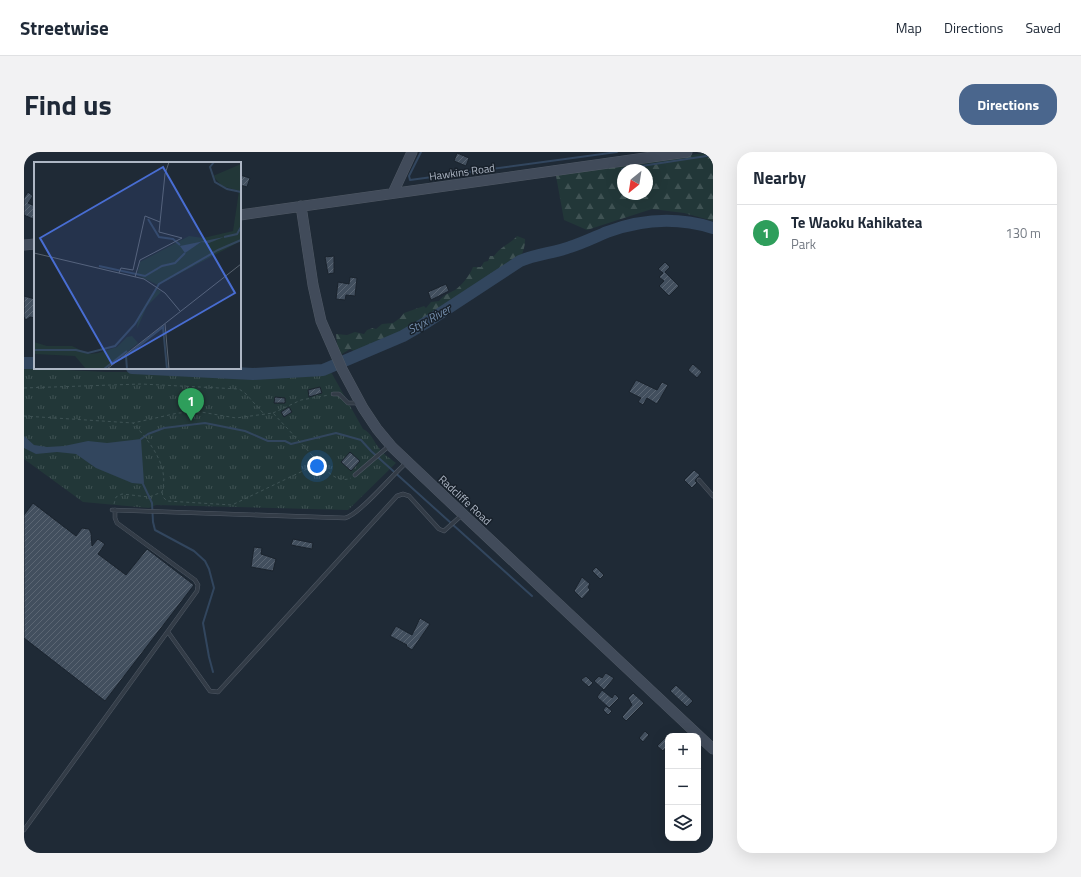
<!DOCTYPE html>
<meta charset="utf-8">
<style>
:root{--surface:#fff;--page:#f2f2f3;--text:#1f2937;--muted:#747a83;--line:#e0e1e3;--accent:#4a668d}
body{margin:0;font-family:"Titillium Web",sans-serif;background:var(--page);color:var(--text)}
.controls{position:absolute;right:12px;bottom:12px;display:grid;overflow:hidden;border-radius:8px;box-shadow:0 4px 16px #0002}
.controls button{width:36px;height:36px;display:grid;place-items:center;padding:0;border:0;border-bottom:1px solid var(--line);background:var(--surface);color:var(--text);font:20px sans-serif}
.compass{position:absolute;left:593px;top:12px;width:36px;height:36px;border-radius:50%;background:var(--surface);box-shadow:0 4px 16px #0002;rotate:210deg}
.you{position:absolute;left:293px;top:314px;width:14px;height:14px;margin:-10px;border:3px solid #fff;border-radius:50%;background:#1a73e8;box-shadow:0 0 0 6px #1a73e833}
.badge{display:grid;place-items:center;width:26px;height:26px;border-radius:50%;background:var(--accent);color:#fff;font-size:13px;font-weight:700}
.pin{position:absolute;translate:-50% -33px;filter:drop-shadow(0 1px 2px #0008)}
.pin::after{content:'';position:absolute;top:21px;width:14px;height:12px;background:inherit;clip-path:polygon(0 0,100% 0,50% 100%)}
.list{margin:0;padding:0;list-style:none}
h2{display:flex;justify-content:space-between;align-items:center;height:52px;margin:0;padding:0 16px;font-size:17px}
h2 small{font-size:13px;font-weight:400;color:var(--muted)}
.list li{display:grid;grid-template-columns:26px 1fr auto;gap:12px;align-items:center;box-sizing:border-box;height:56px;padding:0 16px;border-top:1px solid var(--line)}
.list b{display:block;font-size:15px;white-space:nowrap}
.list p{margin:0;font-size:13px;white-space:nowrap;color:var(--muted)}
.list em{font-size:13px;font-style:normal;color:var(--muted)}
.icon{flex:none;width:22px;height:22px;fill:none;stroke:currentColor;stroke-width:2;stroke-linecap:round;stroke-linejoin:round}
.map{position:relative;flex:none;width:689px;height:701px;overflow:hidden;border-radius:16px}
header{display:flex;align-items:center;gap:24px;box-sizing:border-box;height:56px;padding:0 20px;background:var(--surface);border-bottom:1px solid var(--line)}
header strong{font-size:19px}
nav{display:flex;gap:22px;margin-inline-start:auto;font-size:14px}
.intro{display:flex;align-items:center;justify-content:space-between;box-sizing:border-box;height:96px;padding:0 24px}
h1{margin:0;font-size:28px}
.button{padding:10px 18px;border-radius:16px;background:var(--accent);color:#fff;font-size:14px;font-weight:700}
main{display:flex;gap:24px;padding:0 24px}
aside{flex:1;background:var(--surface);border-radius:16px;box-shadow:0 4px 16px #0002}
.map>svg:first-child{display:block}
.grass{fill:url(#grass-tufts)}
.forest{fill:url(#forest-firs);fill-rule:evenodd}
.water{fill:#32465e}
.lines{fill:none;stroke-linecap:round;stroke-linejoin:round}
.stream{stroke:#32465e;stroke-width:2}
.river{stroke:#32465e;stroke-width:12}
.building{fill:url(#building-hatch);stroke:#1a232d}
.lane-casing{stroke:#505965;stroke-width:4.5}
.secondary-casing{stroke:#505965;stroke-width:11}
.path{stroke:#3f5355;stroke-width:1;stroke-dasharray:3 3;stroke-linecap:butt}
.lane{stroke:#333c47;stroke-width:3.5}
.secondary{stroke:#414b5a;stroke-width:10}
.labels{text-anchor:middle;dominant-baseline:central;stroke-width:3;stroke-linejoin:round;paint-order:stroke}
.street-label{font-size:11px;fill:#adb6c4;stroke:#18212b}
.water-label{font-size:12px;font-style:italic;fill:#748eac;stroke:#18212b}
.inset-river{fill:none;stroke:#32465e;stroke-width:2}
.inset-road{fill:none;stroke:#58626f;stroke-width:1}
.view{fill:#486dd2;fill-opacity:0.15;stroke:#486dd2;stroke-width:2}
.inset-edge{fill:none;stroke:#adb6c4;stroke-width:2}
</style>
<header>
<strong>Streetwise</strong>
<nav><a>Map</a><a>Directions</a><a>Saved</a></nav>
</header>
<div class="intro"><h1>Find us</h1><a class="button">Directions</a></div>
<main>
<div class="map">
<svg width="689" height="701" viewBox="0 0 689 701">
<defs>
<pattern id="grass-tufts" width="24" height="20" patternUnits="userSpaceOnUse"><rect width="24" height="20" fill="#223738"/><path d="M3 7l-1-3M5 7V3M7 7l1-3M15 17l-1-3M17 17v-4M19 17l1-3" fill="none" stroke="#3f5253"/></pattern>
<pattern id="forest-firs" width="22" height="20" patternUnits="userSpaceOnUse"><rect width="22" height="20" fill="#223738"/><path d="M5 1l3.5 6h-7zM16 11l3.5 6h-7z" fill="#3f5253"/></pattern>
<pattern id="building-hatch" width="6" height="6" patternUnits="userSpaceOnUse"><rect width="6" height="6" fill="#424f5e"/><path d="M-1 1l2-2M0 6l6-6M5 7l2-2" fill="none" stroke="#5b6673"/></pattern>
</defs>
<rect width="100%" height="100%" fill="#1f2a36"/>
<path class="grass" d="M 0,216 L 82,220 L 307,220 L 339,277 C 347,280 350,290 355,296 C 359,302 366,306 372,311 L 324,358 L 132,353 L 125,356 L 59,350 L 0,307 Z"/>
<path class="forest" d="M 689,0 L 689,69 L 660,61 L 628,57 L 563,78 L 540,68 L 532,24 L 559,18 ZM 599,18 L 623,18 L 623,42 L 599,42 Z
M 493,84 L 501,87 C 502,96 495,111 488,117 L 479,116 L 479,125 L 468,134 L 464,132 L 460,135 L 450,136 L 430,147 L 417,156 L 414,162 L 401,169 L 388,182 L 377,181 C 369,197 363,190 350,194 C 344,196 338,198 331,200 L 326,197 L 318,202 L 314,201 L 312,182 L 323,183 L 331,180 L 340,182 L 343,178 L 349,176 L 352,177 L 358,172 L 369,171 L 376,166 L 380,161 L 400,154 L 402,156 L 407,150 L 415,149 C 419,143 425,141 431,138 C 438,133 446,123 449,115 L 457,115 L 460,110 L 464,109 L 466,104 L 470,104 C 477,94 486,92 493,84 Z"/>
<path class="water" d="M 0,284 L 10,293 L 23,295 L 40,294 L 64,289 L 83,291 L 117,287 L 120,331 L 119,332 L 108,331 L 72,316 L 52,302 L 33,300 L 12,302 L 0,296 Z"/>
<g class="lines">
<path class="stream" d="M 397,0 L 385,24 L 386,28 L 593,0
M 598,17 L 689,3
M 117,287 L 124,282 L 140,276 L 181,271 L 221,279 L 244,289 L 261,289 L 267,292 L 312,281 L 337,288 L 347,299 L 508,444
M 119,332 L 128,351 L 129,370 L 131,378 L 170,399 L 181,409 L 185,417 L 190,436 L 179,471 L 185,505 L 189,520"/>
<path class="river" d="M 0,211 L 11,211
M 108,216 L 229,222 L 299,218 L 379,184 L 403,170 L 496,109 C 512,102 530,101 546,95 C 559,91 571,85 583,80 C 618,67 654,65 689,76"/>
</g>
<path class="building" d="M 433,1 L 445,6 L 442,14 L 430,9 Z
M 216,23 L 226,26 L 223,35 L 216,33 Z
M 4,40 L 9,44 L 4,51 L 11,54 L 9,67 L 0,63 L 0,46 Z
M 310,104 L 310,121 L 304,122 L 301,105 Z
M 641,110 L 646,115 L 641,120 L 655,134 L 645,144 L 635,134 L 640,129 L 635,125 L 639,121 L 634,117 Z
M 326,125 L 333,126 L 331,144 L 322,143 L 321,148 L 312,147 L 314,130 L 325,132 Z
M 422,132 L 425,139 L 407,148 L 404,140 Z
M 0,144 L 11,147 L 11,166 L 6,165 L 2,168 L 0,165 Z
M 669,212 L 678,220 L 673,226 L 664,218 Z
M 612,228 L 633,238 L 638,230 L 644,233 L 633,252 L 623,246 L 619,253 L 614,250 L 617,246 L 605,240 Z
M 296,235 L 298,241 L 285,245 L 284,238 Z
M 251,245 L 261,246 L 261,251 L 250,251 Z
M 265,255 L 268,260 L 260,265 L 257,260 Z
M 326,300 L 336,309 L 327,319 L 317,310 Z
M 670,318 L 676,323 L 672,327 L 671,329 L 673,331 L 668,336 L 660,328 Z
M 9,351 L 52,384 L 58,376 L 65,377 L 67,381 L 68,394 L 74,387 L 81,392 L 74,402 L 102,423 L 123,397 L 170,433 L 81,549 L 0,486 L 0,363 Z
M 269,387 L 289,391 L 288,397 L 267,393 Z
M 230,395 L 238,396 L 237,402 L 252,407 L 249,419 L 227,415 Z
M 572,415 L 580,423 L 576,427 L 568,419 Z
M 558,425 L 566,432 L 564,435 L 566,438 L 558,447 L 550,439 Z
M 396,466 L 406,472 L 388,498 L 382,494 L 383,493 L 366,484 L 372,474 L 388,483 Z
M 582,521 L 590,526 L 580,538 L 570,529 L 575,524 L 578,526 Z
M 562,524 L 569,531 L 565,535 L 557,528 Z
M 652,533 L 669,549 L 663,555 L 646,539 Z
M 578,538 L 588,546 L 591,542 L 595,546 L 585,556 L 573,545 Z
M 609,541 L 620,551 L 602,569 L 598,565 L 608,553 L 604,546 Z
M 582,554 L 588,559 L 584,563 L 579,558 Z
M 621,579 L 625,583 L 619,590 L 615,586 Z
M 641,586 L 644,589 L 644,593 L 639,599 L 633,594 Z"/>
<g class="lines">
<defs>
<path id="lane" d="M 309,242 L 315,242 L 324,251 L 335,251
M 331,323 L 366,293
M 675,328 L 689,344
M 88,358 L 321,366 C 335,363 369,322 383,310
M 144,480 L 186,539 L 194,540 L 373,344 L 379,342 L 385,344 L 415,377 L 420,379 L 438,363
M 0,678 L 173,439 L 174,433 L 171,428 L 93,371 L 91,366 L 91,358"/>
<path id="secondary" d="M 369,41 L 388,0
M 277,54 L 289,133 L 297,169 L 318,217 L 339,256 L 353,277 L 368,295 L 426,350 L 689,597
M 216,63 L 663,0
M 0,93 L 11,92"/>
</defs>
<use href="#lane" class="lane-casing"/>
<use href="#secondary" class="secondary-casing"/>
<path class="path" d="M 0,236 L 117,232 L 215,237 L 221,241 L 240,262
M 249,261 L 277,248 L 305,243
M 0,264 L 109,271 L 154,261 L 177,260 L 212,266 L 249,261 L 288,303 L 288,309 L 283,317 L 208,353 L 143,349 L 139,345 L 138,340
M 288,303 C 299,314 311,333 327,326
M 90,352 L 92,345 L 98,342 L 125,345 L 138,340 C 146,314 125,289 109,271"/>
<use href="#lane" class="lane"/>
<use href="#secondary" class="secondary"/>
</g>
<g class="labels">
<g class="street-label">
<text transform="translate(438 20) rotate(-8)">Hawkins Road</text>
<text transform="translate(441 348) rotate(43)">Radcliffe Road</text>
</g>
<g class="water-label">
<text transform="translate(405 167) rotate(-29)">Styx River</text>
</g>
</g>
<g transform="translate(10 10)">
<rect width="207" height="207" fill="#1f2a36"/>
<path d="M 207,2 L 207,79 L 124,123 L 103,113 L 106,100 L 155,74 L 169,76 L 199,69 L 205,29 L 188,24 L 179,14 Z" fill="#223738"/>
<path d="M 124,127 L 127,130 L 113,144 L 103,167 L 104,155 L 117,133 ZM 98,174 L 104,181 L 72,207 L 52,207 L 41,194 L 0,192 L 0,180 L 13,184 L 38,184 L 55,192 L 64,191 L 83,185 L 93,175 Z" fill="#223738"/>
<path d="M 190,75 L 175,81 L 167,80 L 151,91 L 146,84 Z" fill="#32465e"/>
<path class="inset-river" d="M 180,0 L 176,5 L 181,20 L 193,27 L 207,30M 114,57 L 125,75 L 139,77 L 146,83M 190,75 L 203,72 L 207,65M 65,104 L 111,114 L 128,104 L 141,101 L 151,91M 0,188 L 42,188 L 54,191 L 81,184 L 101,162 L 125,122 L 184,88 L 207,78M 70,207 L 93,189M 93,207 L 92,194 L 129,165 L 133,207"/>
<path class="inset-road" d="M 135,0 L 131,12 L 125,70 L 148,76M 0,91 L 110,117 L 131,131 L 146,149M 85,111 L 87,106 L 99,108 L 111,54 L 126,60M 101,115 L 106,98 L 148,76M 131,162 L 135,207M 73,207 L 207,102"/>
<path class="view" d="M 129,5 L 201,131 L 78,202 L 6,76 Z"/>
<rect width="207" height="207" class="inset-edge"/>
</g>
</svg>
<div class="controls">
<button>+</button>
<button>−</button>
<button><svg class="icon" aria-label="layers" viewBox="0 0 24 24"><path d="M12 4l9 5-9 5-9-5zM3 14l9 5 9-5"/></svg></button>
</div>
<svg class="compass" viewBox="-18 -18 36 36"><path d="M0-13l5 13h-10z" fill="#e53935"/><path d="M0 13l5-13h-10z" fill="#747a83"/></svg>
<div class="you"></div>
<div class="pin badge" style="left:167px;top:269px;background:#2e9e5b">1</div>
</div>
<aside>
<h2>Nearby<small></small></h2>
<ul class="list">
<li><span class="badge" style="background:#2e9e5b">1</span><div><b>Te Waoku Kahikatea</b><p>Park</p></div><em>130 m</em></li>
</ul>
</aside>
</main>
